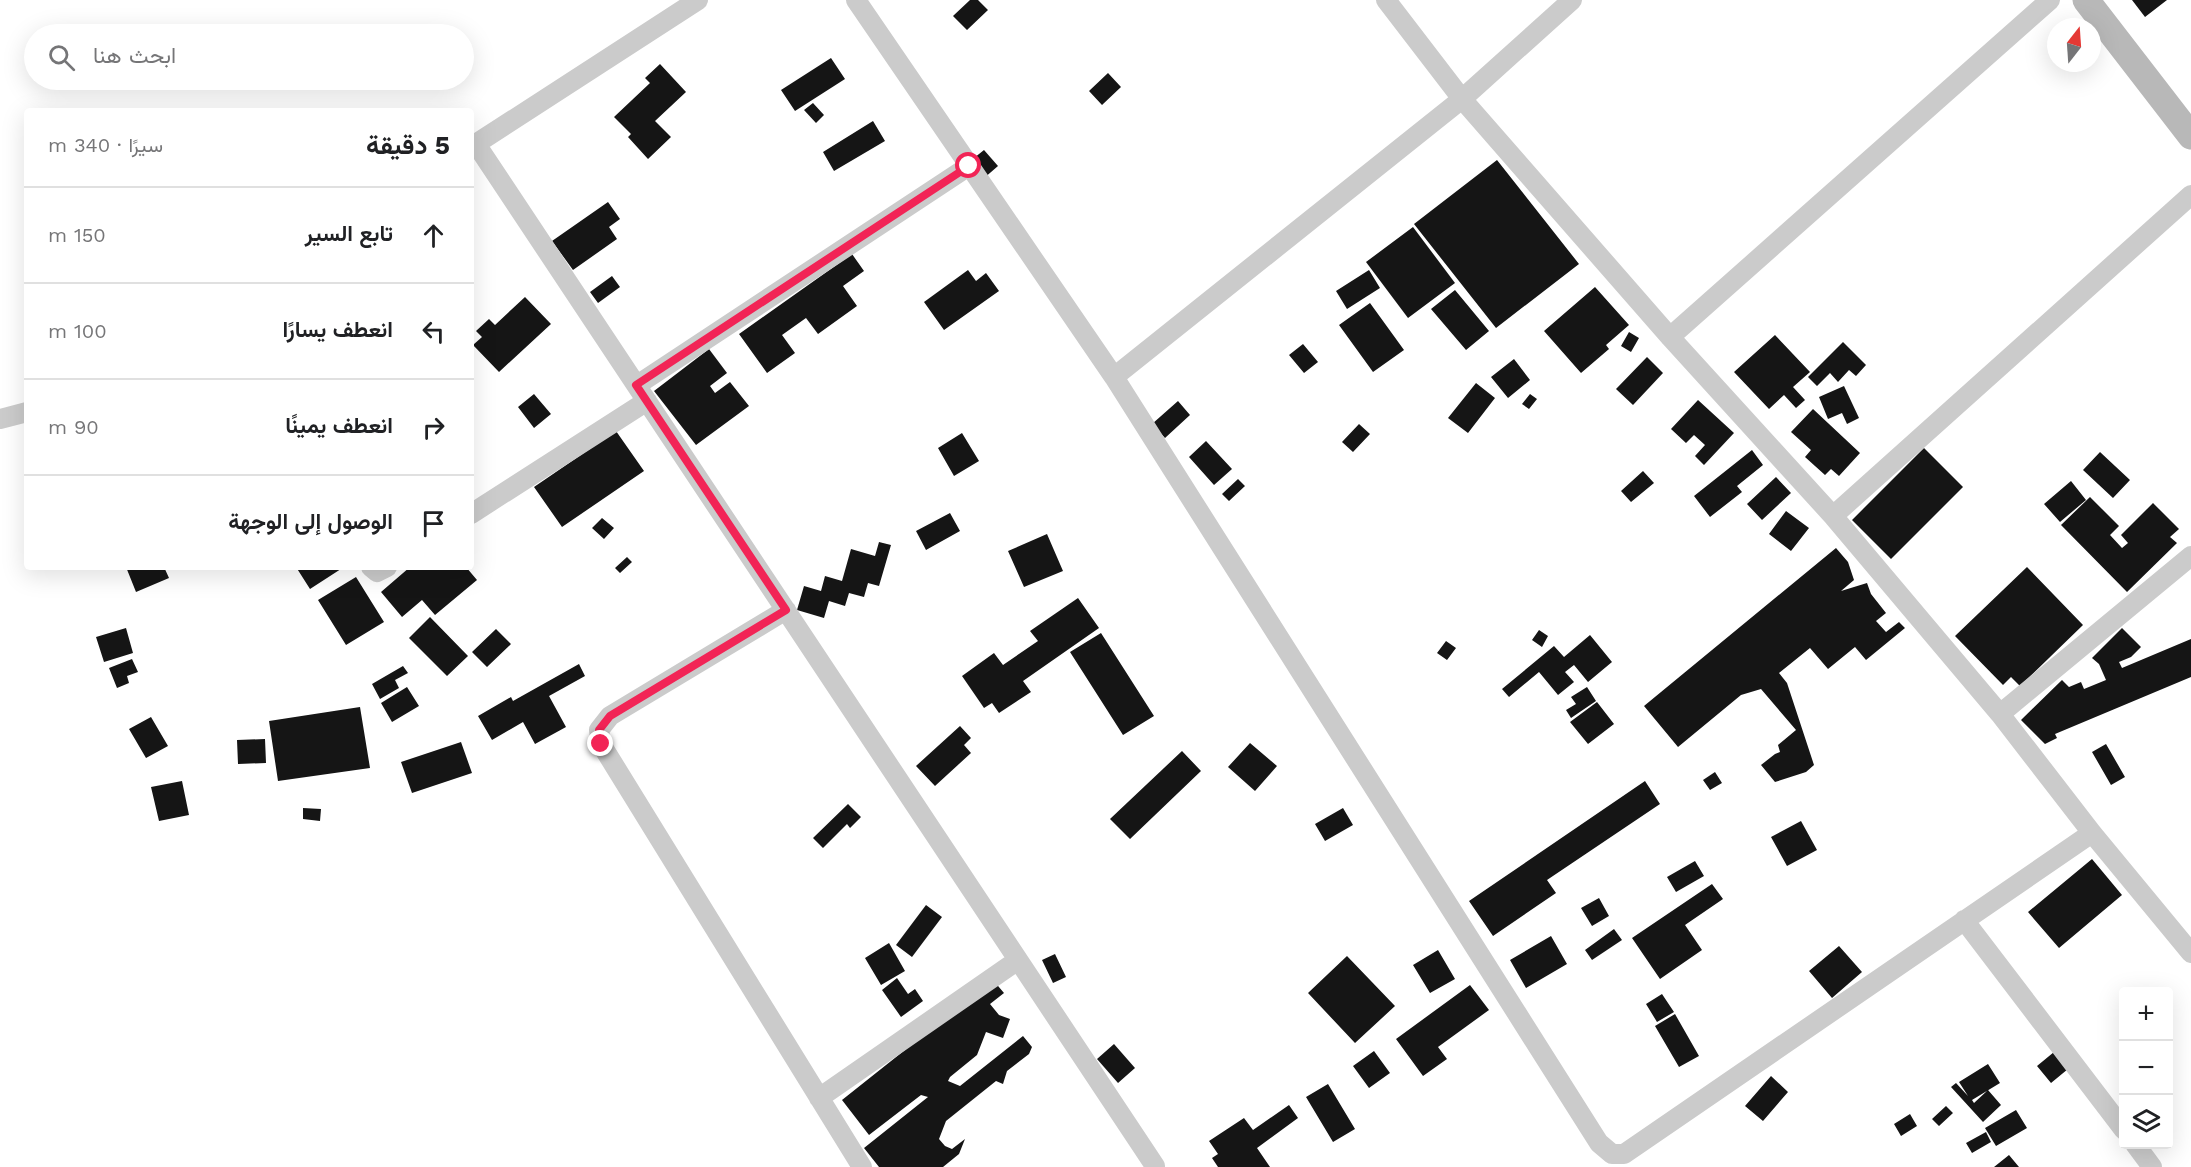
<!DOCTYPE html>
<html lang="ar">
<meta charset="utf-8">
<style>
:root{--surface:#fff;--page:#f2f2f2;--text:#202124;--muted:#757577;--line:#e0e0e0}
body{margin:0;font-family:"Work Sans",Vazirmatn,sans-serif;background:var(--page);color:var(--text);direction:rtl}
.controls{position:absolute;right:18px;bottom:18px;display:grid;overflow:hidden;border-radius:6px;box-shadow:0 6px 24px #0002}
.controls button{width:54px;height:54px;display:grid;place-items:center;padding:0;border:0;border-bottom:2px solid var(--line);background:var(--surface);color:var(--text);font:30px sans-serif}
.compass{position:absolute;left:2047px;top:18px;width:54px;height:54px;border-radius:50%;background:var(--surface);box-shadow:0 6px 24px #0002;rotate:17deg}
.stop{position:absolute;width:18px;height:18px;margin:-14px;border:4px solid #f22456;border-radius:50%;background:#fff}
.stop.end{background:#f22456;border-color:#fff;box-shadow:0 2px 6px #0008}
.list{margin:0;padding:0;list-style:none}
h2{display:flex;justify-content:space-between;align-items:center;height:78px;margin:0;padding:0 24px;font-size:26px}
h2 small{font-size:20px;font-weight:400;color:var(--muted)}
.list li{display:grid;grid-template-columns:39px 1fr auto;gap:18px;align-items:center;box-sizing:border-box;height:96px;padding:0 24px;border-top:2px solid var(--line)}
.list b{display:block;font-size:22px;white-space:nowrap}
.list em{font-size:20px;font-style:normal;color:var(--muted)}
.icon{flex:none;width:33px;height:33px;fill:none;stroke:currentColor;stroke-width:2;stroke-linecap:round;stroke-linejoin:round}
.map{position:relative;flex:none;width:2191px;height:1167px;overflow:hidden;direction:ltr}
.search{position:absolute;background:var(--surface);box-shadow:0 6px 24px #0002;left:24px;top:24px;width:450px;height:66px;display:flex;align-items:center;gap:15px;box-sizing:border-box;padding:0 21px;border-radius:33px;color:var(--muted);font-size:22px}
.panel{position:absolute;background:var(--surface);box-shadow:0 6px 24px #0002;left:24px;top:108px;width:450px;height:462px;border-radius:6px;direction:rtl}
.map>svg:first-child{display:block}
.building{fill:#151515}
.lines{fill:none;stroke-linecap:round;stroke-linejoin:round}
.street{stroke:#cbcbcb;stroke-width:20}
.secondary{stroke:#b8b8b8;stroke-width:27}
.route{stroke:#f22456;stroke-width:8}
</style>
<div class="map">
<svg width="2191" height="1167" viewBox="0 0 2191 1167">
<rect width="100%" height="100%" fill="#fff"/>
<path class="building" d="M 970,0 L 978,0 L 988,10 L 967,30 L 953,16 Z
M 2132,0 L 2167,0 L 2145,17 Z
M 831,58 L 845,79 L 795,111 L 781,90 Z
M 660,64 L 686,92 L 655,121 L 671,137 L 648,159 L 628,137 L 631,134 L 614,117 L 650,83 L 645,78 Z
M 1108,73 L 1121,87 L 1102,105 L 1089,91 Z
M 813,103 L 824,115 L 816,123 L 804,110 Z
M 873,121 L 885,141 L 834,171 L 823,152 Z
M 984,150 L 998,166 L 983,179 L 969,162 Z
M 1497,160 L 1579,264 L 1496,328 L 1414,224 Z
M 608,202 L 620,219 L 609,227 L 617,239 L 573,270 L 552,241 Z
M 1413,227 L 1455,283 L 1408,318 L 1366,262 Z
M 852,254 L 864,271 L 843,286 L 857,306 L 818,334 L 806,318 L 782,335 L 795,353 L 767,373 L 739,334 Z
M 968,270 L 976,281 L 986,273 L 999,291 L 944,330 L 924,302 Z
M 1369,270 L 1380,288 L 1347,309 L 1336,291 Z
M 612,276 L 620,287 L 598,303 L 590,292 Z
M 1595,287 L 1629,325 L 1606,345 L 1609,349 L 1581,373 L 1544,331 Z
M 1455,290 L 1489,331 L 1466,350 L 1431,309 Z
M 525,297 L 551,324 L 499,372 L 473,345 L 482,337 L 476,331 L 489,319 L 495,325 Z
M 1370,303 L 1404,350 L 1373,372 L 1339,325 Z
M 1629,332 L 1639,338 L 1631,352 L 1621,346 Z
M 1775,335 L 1810,372 L 1793,387 L 1805,400 L 1796,408 L 1784,395 L 1769,409 L 1734,372 Z
M 1843,342 L 1866,365 L 1856,376 L 1849,370 L 1838,382 L 1830,373 L 1817,386 L 1808,377 Z
M 1303,344 L 1318,362 L 1304,373 L 1289,355 Z
M 709,349 L 727,373 L 710,386 L 715,393 L 730,382 L 749,406 L 696,445 L 654,391 Z
M 1647,357 L 1663,373 L 1633,405 L 1616,389 Z
M 1514,359 L 1530,380 L 1508,398 L 1491,377 Z
M 1476,383 L 1495,398 L 1468,433 L 1448,418 Z
M 1844,386 L 1859,418 L 1847,424 L 1842,413 L 1828,419 L 1819,397 Z
M 534,394 L 551,414 L 534,428 L 518,407 Z
M 1530,394 L 1537,399 L 1529,409 L 1522,404 Z
M 1698,400 L 1734,433 L 1704,465 L 1695,456 L 1705,445 L 1694,435 L 1686,443 L 1671,429 Z
M 1178,401 L 1190,415 L 1165,438 L 1152,424 Z
M 1813,409 L 1860,453 L 1839,476 L 1831,469 L 1825,475 L 1805,457 L 1811,450 L 1791,432 Z
M 1359,424 L 1370,434 L 1353,452 L 1342,442 Z
M 616,431 L 644,471 L 562,527 L 534,487 Z
M 962,433 L 979,461 L 954,476 L 938,448 Z
M 1206,441 L 1232,469 L 1214,485 L 1189,457 Z
M 1924,448 L 1963,487 L 1891,559 L 1852,520 Z
M 1752,450 L 1763,465 L 1737,486 L 1742,492 L 1710,517 L 1694,496 Z
M 2100,452 L 2130,480 L 2113,498 L 2083,470 Z
M 1643,471 L 1654,483 L 1631,502 L 1621,491 Z
M 1776,477 L 1791,493 L 1762,520 L 1747,504 Z
M 1238,479 L 1245,486 L 1229,501 L 1222,494 Z
M 2071,481 L 2086,500 L 2060,522 L 2044,504 Z
M 2090,497 L 2119,526 L 2110,535 L 2122,548 L 2128,543 L 2121,535 L 2153,503 L 2179,529 L 2170,537 L 2177,543 L 2127,592 L 2061,525 Z
M 1786,511 L 1809,528 L 1791,551 L 1769,534 Z
M 950,513 L 960,531 L 926,550 L 916,531 Z
M 602,518 L 614,528 L 604,539 L 592,528 Z
M 1047,534 L 1063,571 L 1024,587 L 1008,551 Z
M 879,542 L 891,545 L 879,586 L 868,583 L 864,597 L 849,593 L 845,606 L 829,601 L 824,618 L 797,610 L 804,586 L 821,591 L 825,576 L 842,581 L 851,549 L 875,556 Z
M 1836,548 L 1848,562 L 1854,580 L 1841,591 L 1867,583 L 1871,594 L 1886,613 L 1876,621 L 1886,632 L 1899,622 L 1905,628 L 1866,660 L 1855,647 L 1828,669 L 1810,648 L 1779,673 L 1787,683 L 1814,765 L 1806,772 L 1775,782 L 1761,765 L 1775,754 L 1780,752 L 1778,745 L 1796,730 L 1761,689 L 1741,695 L 1678,747 L 1644,706 Z
M 627,557 L 632,562 L 620,573 L 615,568 Z
M 126,567 L 164,567 L 169,578 L 136,592 Z
M 296,567 L 344,567 L 310,589 Z
M 410,567 L 466,567 L 477,580 L 435,615 L 422,600 L 402,617 L 381,592 Z
M 2027,567 L 2083,625 L 2020,686 L 2011,677 L 2003,685 L 1955,636 Z
M 356,577 L 384,622 L 346,645 L 318,600 Z
M 1078,598 L 1099,628 L 1023,681 L 1031,692 L 999,713 L 992,703 L 984,708 L 962,676 L 994,653 L 1003,665 L 1038,641 L 1030,631 Z
M 430,617 L 468,656 L 447,676 L 409,638 Z
M 126,628 L 133,653 L 104,662 L 96,637 Z
M 2122,628 L 2141,647 L 2131,657 L 2119,662 L 2122,668 L 2191,639 L 2191,677 L 2055,734 L 2057,738 L 2045,744 L 2021,720 L 2062,680 L 2069,687 L 2081,682 L 2084,689 L 2106,680 L 2099,664 L 2092,658 Z
M 496,629 L 511,644 L 487,667 L 472,652 Z
M 1539,630 L 1548,636 L 1542,647 L 1532,640 Z
M 1101,633 L 1154,716 L 1123,735 L 1070,652 Z
M 1590,635 L 1612,662 L 1588,682 L 1574,665 L 1565,672 L 1574,682 L 1558,695 L 1539,672 L 1509,697 L 1502,689 L 1554,646 L 1564,657 Z
M 1446,641 L 1456,648 L 1447,660 L 1437,653 Z
M 132,659 L 138,672 L 127,676 L 129,683 L 117,688 L 109,668 Z
M 579,664 L 585,676 L 549,696 L 566,727 L 535,744 L 523,722 L 492,740 L 478,716 L 511,697 L 513,701 Z
M 403,666 L 408,673 L 395,680 L 399,688 L 380,699 L 372,684 Z
M 407,687 L 419,706 L 392,722 L 381,703 Z
M 1587,687 L 1596,701 L 1571,718 L 1566,710 L 1576,704 L 1571,697 Z
M 1597,702 L 1614,724 L 1588,744 L 1570,722 Z
M 360,707 L 370,768 L 278,781 L 269,721 Z
M 151,717 L 168,746 L 146,758 L 129,729 Z
M 960,726 L 971,738 L 964,745 L 971,753 L 935,786 L 916,766 Z
M 265,739 L 266,763 L 238,764 L 237,740 Z
M 461,742 L 472,773 L 412,793 L 401,762 Z
M 1250,743 L 1277,766 L 1255,791 L 1228,767 Z
M 2106,744 L 2125,777 L 2111,785 L 2092,752 Z
M 1182,751 L 1201,771 L 1130,839 L 1110,819 Z
M 1715,772 L 1722,783 L 1710,790 L 1703,780 Z
M 182,781 L 189,815 L 159,821 L 151,787 Z
M 1645,781 L 1660,804 L 1547,880 L 1556,893 L 1493,936 L 1469,901 Z
M 848,804 L 861,817 L 850,828 L 847,824 L 823,848 L 813,838 Z
M 303,808 L 321,809 L 320,821 L 303,819 Z
M 1343,808 L 1353,825 L 1325,841 L 1315,824 Z
M 1801,821 L 1817,850 L 1787,866 L 1771,837 Z
M 2092,859 L 2122,895 L 2059,948 L 2028,912 Z
M 1695,861 L 1704,876 L 1676,892 L 1667,877 Z
M 1712,884 L 1723,899 L 1685,925 L 1702,950 L 1660,979 L 1632,938 Z
M 1599,898 L 1609,916 L 1592,926 L 1581,908 Z
M 926,905 L 942,917 L 912,957 L 896,945 Z
M 1614,929 L 1622,940 L 1592,960 L 1585,950 Z
M 1551,936 L 1567,964 L 1526,988 L 1510,960 Z
M 889,943 L 905,971 L 881,985 L 865,958 Z
M 1839,946 L 1862,972 L 1832,998 L 1809,971 Z
M 1438,950 L 1455,979 L 1430,993 L 1413,965 Z
M 1055,954 L 1066,977 L 1053,983 L 1042,960 Z
M 1347,956 L 1395,1006 L 1355,1043 L 1308,993 Z
M 897,978 L 908,994 L 915,989 L 923,1001 L 901,1017 L 882,990 Z
M 993,980 L 1004,993 L 990,1004 L 999,1015 L 1010,1019 L 1003,1038 L 986,1032 L 977,1055 L 950,1077 L 948,1081 L 960,1086 L 1023,1036 L 1032,1047 L 1029,1054 L 1007,1071 L 1003,1084 L 996,1081 L 946,1121 L 939,1139 L 945,1146 L 952,1149 L 965,1139 L 959,1154 L 943,1167 L 879,1167 L 864,1148 L 928,1097 L 921,1095 L 869,1135 L 842,1100 Z
M 1470,985 L 1489,1010 L 1438,1047 L 1447,1059 L 1423,1076 L 1396,1039 Z
M 1662,994 L 1674,1012 L 1657,1022 L 1646,1004 Z
M 1675,1014 L 1699,1056 L 1679,1067 L 1655,1026 Z
M 1114,1044 L 1135,1068 L 1118,1083 L 1097,1059 Z
M 1374,1051 L 1390,1073 L 1369,1088 L 1353,1066 Z
M 2054,1052 L 2068,1069 L 2051,1083 L 2037,1066 Z
M 1988,1064 L 2000,1083 L 1972,1100 L 1974,1103 L 1988,1090 L 2001,1105 L 1983,1122 L 1951,1087 L 1956,1083 L 1968,1096 L 1959,1082 Z
M 1771,1076 L 1788,1092 L 1763,1121 L 1745,1106 Z
M 1328,1084 L 1355,1129 L 1333,1142 L 1306,1097 Z
M 1289,1105 L 1298,1118 L 1257,1148 L 1270,1167 L 1218,1167 L 1212,1158 L 1218,1154 L 1209,1141 L 1244,1118 L 1253,1130 Z
M 1946,1106 L 1953,1113 L 1939,1126 L 1932,1119 Z
M 2016,1110 L 2027,1128 L 1996,1146 L 1985,1128 Z
M 1910,1114 L 1917,1126 L 1901,1136 L 1894,1124 Z
M 1986,1132 L 1991,1142 L 1972,1153 L 1966,1143 Z
M 2009,1155 L 2019,1167 L 1994,1167 Z"/>
<g class="lines">
<path class="street" d="M 856,0 L 1114,377 L 1599,1143 L 1612,1154 L 1624,1154 L 2092,833
M 1386,0 L 1462,99 L 1670,337 L 1833,516 L 2000,714 L 2092,833 L 2191,953
M 476,144 L 1155,1166
M 471,147 L 698,0
M 1670,337 L 2050,0
M 1114,377 L 1462,99 L 1572,0
M 637,385 L 969,166
M 0,419 L 27,412
M 471,514 L 647,401
M 1833,516 L 2191,195
M 371,567 L 377,572 L 387,567
M 786,610 L 610,716 L 599,730 L 601,744 L 862,1167
M 2000,714 L 2191,556
M 1964,920 L 2124,1130
M 819,1098 L 1018,960
M 2135,1144 L 2152,1167"/>
<path class="secondary" d="M 2086,0 L 2191,136"/>
</g>
<g class="lines">
<path class="route" d="M 601,744 L 599,730 L 610,716 L 786,610 L 636,385 L 969,166"/>
</g>
</svg>
<div class="controls">
<button>+</button>
<button>−</button>
<button><svg class="icon" aria-label="layers" viewBox="0 0 24 24"><path d="M12 4l9 5-9 5-9-5zM3 14l9 5 9-5"/></svg></button>
</div>
<svg class="compass" viewBox="-18 -18 36 36"><path d="M0-13l5 13h-10z" fill="#e53935"/><path d="M0 13l5-13h-10z" fill="#757577"/></svg>
<div class="stop" style="left:969px;top:166px"></div>
<div class="stop end" style="left:601px;top:744px"></div>
<div class="search"><svg class="icon" aria-label="search" viewBox="0 0 24 24"><circle cx="10" cy="10" r="6"/><path d="M15 15l6 6"/></svg>ابحث هنا</div>
<section class="panel">
<h2>5 دقيقة<small>سيرًا · 340 m</small></h2>
<ul class="list">
<li><svg class="icon" aria-label="ahead" viewBox="0 0 24 24"><path d="M12 20V5M6 11l6-6 6 6"/></svg><div><b>تابع السير</b></div><em>150 m</em></li>
<li><svg class="icon" aria-label="left" viewBox="0 0 24 24"><path d="M17 20v-9H6M10 6l-5 5 5 5"/></svg><div><b>انعطف يسارًا</b></div><em>100 m</em></li>
<li><svg class="icon" aria-label="right" viewBox="0 0 24 24"><path d="M7 20v-9h11M14 6l5 5-5 5"/></svg><div><b>انعطف يمينًا</b></div><em>90 m</em></li>
<li><svg class="icon" aria-label="arrive" viewBox="0 0 24 24"><path d="M6 21V4h12l-3 4 3 4H6"/></svg><div><b>الوصول إلى الوجهة</b></div></li>
</ul>
</section>
</div>
